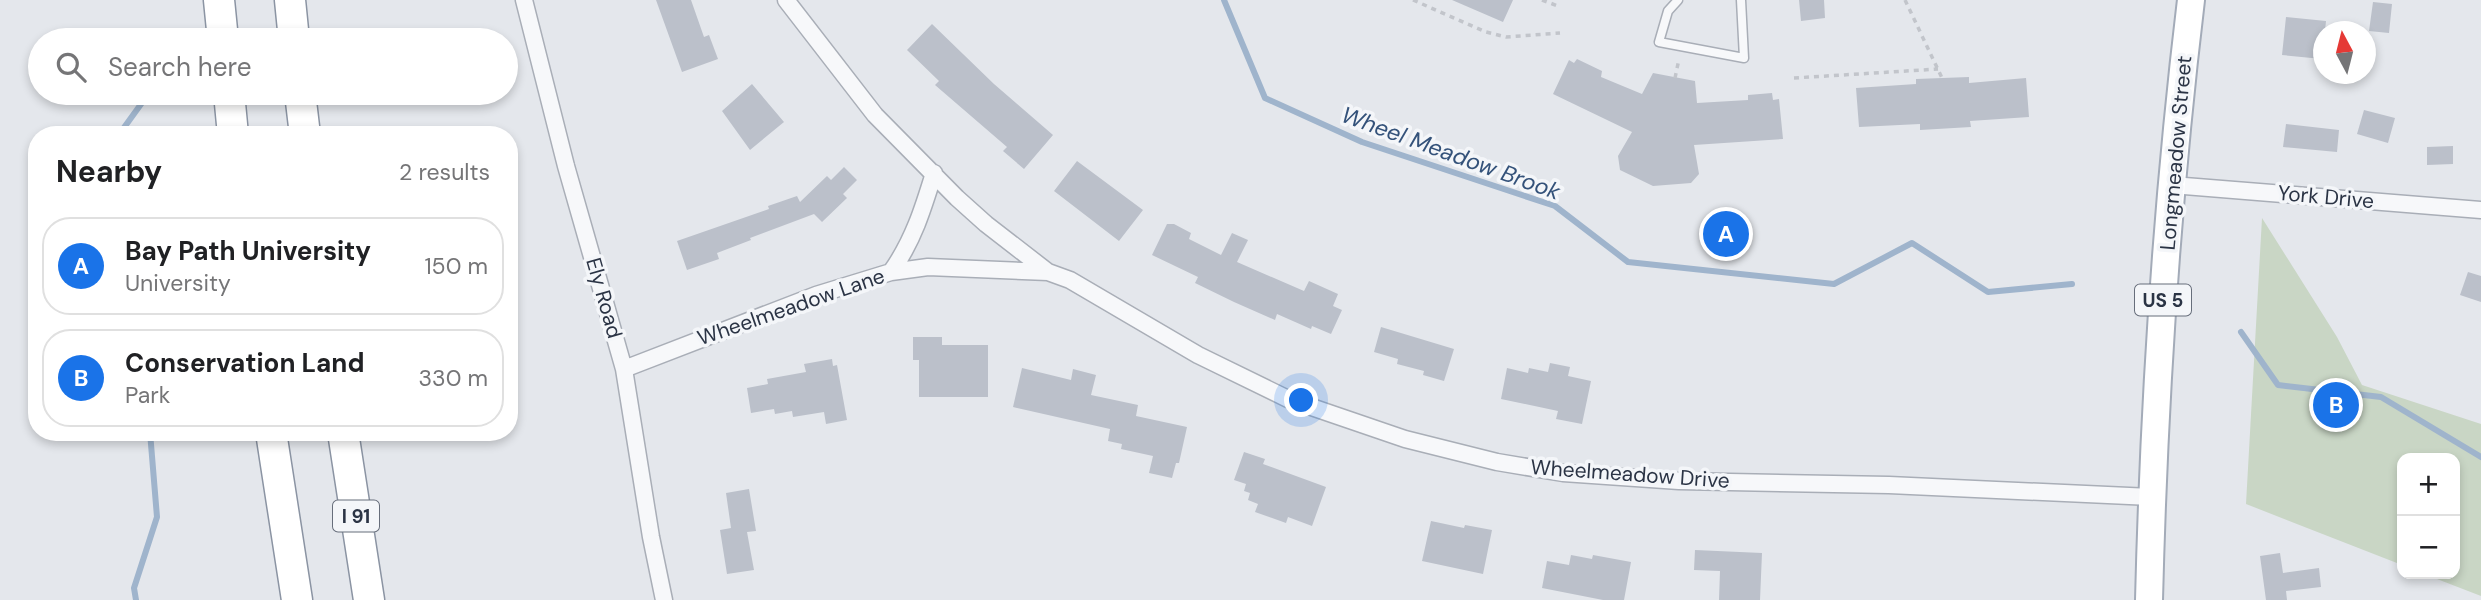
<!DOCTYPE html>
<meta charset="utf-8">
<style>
:root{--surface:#fff;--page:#f2f2f2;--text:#202124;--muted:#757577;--line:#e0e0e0;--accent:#1a73e8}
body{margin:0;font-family:"DM Sans",sans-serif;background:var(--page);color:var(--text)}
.controls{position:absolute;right:21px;bottom:21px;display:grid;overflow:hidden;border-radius:14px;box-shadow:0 4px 10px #0003}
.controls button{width:63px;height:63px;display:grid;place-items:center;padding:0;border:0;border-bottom:2px solid var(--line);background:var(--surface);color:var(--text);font:35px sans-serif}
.compass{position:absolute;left:2313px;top:21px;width:63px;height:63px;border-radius:50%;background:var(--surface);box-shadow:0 4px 10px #0003;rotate:353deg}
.you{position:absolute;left:1302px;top:401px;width:24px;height:24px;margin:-18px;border:5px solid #fff;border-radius:50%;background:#1a73e8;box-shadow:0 0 0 10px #1a73e833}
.badge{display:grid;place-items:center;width:46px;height:46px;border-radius:50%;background:var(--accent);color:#fff;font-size:23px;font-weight:700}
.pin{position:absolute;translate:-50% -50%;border:4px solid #fff;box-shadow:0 2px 7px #0006}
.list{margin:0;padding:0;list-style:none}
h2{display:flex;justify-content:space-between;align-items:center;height:91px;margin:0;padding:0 28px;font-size:30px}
h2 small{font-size:23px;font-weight:400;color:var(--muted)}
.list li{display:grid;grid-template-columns:46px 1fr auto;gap:21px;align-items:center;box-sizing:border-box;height:98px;margin:0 14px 14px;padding:0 14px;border:2px solid var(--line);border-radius:28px}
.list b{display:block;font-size:26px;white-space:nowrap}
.list p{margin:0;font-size:23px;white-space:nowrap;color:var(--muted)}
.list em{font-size:23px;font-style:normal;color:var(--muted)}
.icon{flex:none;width:38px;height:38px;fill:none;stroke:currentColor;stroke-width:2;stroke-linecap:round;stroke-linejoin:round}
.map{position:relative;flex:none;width:2481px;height:600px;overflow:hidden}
.search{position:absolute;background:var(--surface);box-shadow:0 4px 10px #0003;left:28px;top:28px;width:490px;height:77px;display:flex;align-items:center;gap:18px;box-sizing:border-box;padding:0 24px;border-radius:38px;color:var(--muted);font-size:26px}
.panel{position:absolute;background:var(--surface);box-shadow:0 4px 10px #0003;left:28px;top:126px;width:490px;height:315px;border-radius:28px}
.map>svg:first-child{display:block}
.green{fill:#c9d6c5}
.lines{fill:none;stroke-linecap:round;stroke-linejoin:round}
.stream{stroke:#9fb4cc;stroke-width:6}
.building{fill:#bbc0ca}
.lane-casing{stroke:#a9aeb7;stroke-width:11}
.street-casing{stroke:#a9aeb7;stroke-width:19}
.primary-casing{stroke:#a3abb8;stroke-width:30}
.highway-casing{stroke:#8b94a3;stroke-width:33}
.path{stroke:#c2c5cb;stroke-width:3.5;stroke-dasharray:5 5;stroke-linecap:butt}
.lane{stroke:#f7f8fa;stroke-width:8}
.street{stroke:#f7f8fa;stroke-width:16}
.primary{stroke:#fff;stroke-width:26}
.highway{stroke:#fff;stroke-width:30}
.labels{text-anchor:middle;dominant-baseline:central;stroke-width:7;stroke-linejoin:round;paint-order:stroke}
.shield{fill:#f4f6f9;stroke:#676e7b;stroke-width:2}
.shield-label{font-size:19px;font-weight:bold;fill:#2b3445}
.street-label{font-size:21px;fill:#2b3445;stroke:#f4f6f9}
.water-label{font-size:23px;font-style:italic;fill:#34527a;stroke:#f4f6f9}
</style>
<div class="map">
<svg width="2481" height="600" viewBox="0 0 2481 600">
<rect width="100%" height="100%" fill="#e4e7ec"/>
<path class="green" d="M 2262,218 L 2337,337 L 2362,385 L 2481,424 L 2481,596 L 2424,574 L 2455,574 L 2455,458 L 2402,458 L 2402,565 L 2246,504 Z"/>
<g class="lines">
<path class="stream" d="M 1224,0 L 1265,98 L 1362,142 L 1555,206 L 1628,262 L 1834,284 L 1912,243 L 1988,292 L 2072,284
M 124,135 L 123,129 L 149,93
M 2241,332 L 2278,385 L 2381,397 L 2481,457
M 136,600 L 134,588 L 157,517 L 150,432"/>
</g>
<path class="building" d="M 656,0 L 691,0 L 704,37 L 709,35 L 718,59 L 682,72 Z
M 1452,0 L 1513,0 L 1503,22 Z
M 1799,0 L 1824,0 L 1825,18 L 1801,21 Z
M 2373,2 L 2392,4 L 2389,33 L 2369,31 Z
M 2286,17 L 2326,21 L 2322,59 L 2282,55 Z
M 932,24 L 994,84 L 1053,135 L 1024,169 L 1003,151 L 1007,147 L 935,85 L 939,81 L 907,50 Z
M 1577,59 L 1602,71 L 1601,77 L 1642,94 L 1653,73 L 1695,81 L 1697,103 L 1748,100 L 1748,95 L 1772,93 L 1773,100 L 1779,99 L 1783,139 L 1694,145 L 1699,174 L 1691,183 L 1653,186 L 1620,170 L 1618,156 L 1632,132 L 1553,94 L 1569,60 L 1574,63 Z
M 1969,77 L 1969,83 L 2026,78 L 2029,117 L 1970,121 L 1971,127 L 1920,130 L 1920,124 L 1859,127 L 1856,88 L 1916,84 L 1916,79 Z
M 752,84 L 784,122 L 750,150 L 722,111 Z
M 2364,110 L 2395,118 L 2388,143 L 2357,134 Z
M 2286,124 L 2339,130 L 2337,152 L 2283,147 Z
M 2453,146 L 2453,164 L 2427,165 L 2427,147 Z
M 1077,161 L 1143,210 L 1119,241 L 1054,191 Z
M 844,167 L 857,180 L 843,194 L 847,198 L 822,222 L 814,214 L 750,238 L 751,240 L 717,253 L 719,259 L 687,270 L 677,241 L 769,209 L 768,206 L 797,196 L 800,202 L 827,176 L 831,180 Z
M 1167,224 L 1174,224 L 1191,233 L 1189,239 L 1221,255 L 1232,233 L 1248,240 L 1237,262 L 1304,291 L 1309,281 L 1338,294 L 1333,306 L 1342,310 L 1331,334 L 1312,326 L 1311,329 L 1277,314 L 1275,320 L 1234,302 L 1195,283 L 1198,277 L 1152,255 Z
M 2468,272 L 2481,276 L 2481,302 L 2460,295 Z
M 1381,327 L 1454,349 L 1444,381 L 1423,375 L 1424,371 L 1397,364 L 1398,359 L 1374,352 Z
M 913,337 L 942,337 L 942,345 L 988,345 L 988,397 L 919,397 L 919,360 L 913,360 Z
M 832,359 L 833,366 L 837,365 L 847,420 L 826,424 L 824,412 L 793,417 L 792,411 L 775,414 L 774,409 L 751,413 L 747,388 L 768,384 L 767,379 L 806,372 L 804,364 Z
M 1550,363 L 1570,367 L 1568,376 L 1591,381 L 1582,424 L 1556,419 L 1558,411 L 1501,399 L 1507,368 L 1528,373 L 1529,368 L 1548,372 Z
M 1022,368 L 1071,380 L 1073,369 L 1096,375 L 1091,395 L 1138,405 L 1136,416 L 1187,427 L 1179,463 L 1176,463 L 1172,478 L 1149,473 L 1153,456 L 1121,449 L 1122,444 L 1108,441 L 1110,429 L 1013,407 Z
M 1244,452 L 1265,459 L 1263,464 L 1326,487 L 1312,526 L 1288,517 L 1286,523 L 1255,512 L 1258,504 L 1248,500 L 1250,493 L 1244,491 L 1246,484 L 1234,480 Z
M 749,489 L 756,531 L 747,532 L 754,570 L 727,574 L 720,530 L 731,528 L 726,493 Z
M 1431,521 L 1464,528 L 1465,525 L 1492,530 L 1483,574 L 1422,561 Z
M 1695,550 L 1762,553 L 1760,600 L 1719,600 L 1720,571 L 1694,570 Z
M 2280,553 L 2283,573 L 2319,568 L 2321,587 L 2286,591 L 2287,600 L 2266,600 L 2260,556 Z
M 1571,555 L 1592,559 L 1593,555 L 1631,562 L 1624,600 L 1603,600 L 1542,588 L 1547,561 L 1569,565 Z"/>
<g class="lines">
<defs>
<path id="lane" d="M 1678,0 L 1668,11 L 1659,42 L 1744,58 L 1741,0"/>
<path id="street" d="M 524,0 L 566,166 L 624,369 L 651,537 L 664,600
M 786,0 L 875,115 L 957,198 L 986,224 L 1048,272 L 1070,280 L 1198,355 L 1288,399 L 1405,439 L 1497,462 L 1563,473 L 1679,481 L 1889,485 L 2151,497
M 2172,185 L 2481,210
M 891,272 C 913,241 923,209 934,173
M 624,369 L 816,295 L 891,272 L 928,267 L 1048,272"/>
<path id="primary" d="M 2149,600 C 2154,399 2167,199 2191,0"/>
<path id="highway" d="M 219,0 L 223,40
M 290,0 L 294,40
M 229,93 L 233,135
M 300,93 L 305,135
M 271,432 L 297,600
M 343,432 L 369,600"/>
</defs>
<use href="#lane" class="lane-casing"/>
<use href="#street" class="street-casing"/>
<use href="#primary" class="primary-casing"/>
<use href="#highway" class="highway-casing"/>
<path class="path" d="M 1413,0 L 1486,32 L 1506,37 L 1560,33
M 1542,0 L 1558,6
M 1905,0 L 1942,78
M 1675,78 L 1679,59
M 1794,78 L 1938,69"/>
<use href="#lane" class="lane"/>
<use href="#street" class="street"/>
<use href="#primary" class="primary"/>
<use href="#highway" class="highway"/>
</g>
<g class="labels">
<g class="shield">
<rect x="2135" y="284.5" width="56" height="31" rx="5"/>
<rect x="333" y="500.5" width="46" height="31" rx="5"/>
</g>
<g class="shield-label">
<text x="2163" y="300">US 5</text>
<text x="356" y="516">I 91</text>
</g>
<g class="street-label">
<text transform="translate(2176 153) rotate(-85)">Longmeadow Street</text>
<text transform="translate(2326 197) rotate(5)">York Drive</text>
<text transform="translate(604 298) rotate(74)">Ely Road</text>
<text transform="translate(791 307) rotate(-19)">Wheelmeadow Lane</text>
<text transform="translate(1630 474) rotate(4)">Wheelmeadow Drive</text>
</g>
<g class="water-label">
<text transform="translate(1451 153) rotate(20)">Wheel Meadow Brook</text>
</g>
</g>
</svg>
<div class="controls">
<button>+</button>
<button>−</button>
</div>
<svg class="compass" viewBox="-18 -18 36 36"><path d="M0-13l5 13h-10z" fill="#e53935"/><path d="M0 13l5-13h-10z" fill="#757577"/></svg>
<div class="you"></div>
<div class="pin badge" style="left:1726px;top:234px">A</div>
<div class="pin badge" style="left:2336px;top:405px">B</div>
<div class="search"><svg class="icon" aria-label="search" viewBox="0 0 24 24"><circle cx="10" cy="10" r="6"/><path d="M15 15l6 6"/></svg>Search here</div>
<section class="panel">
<h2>Nearby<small>2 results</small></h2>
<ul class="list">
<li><span class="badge">A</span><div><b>Bay Path University</b><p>University</p></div><em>150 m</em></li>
<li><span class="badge">B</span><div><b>Conservation Land</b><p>Park</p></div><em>330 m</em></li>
</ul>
</section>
</div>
